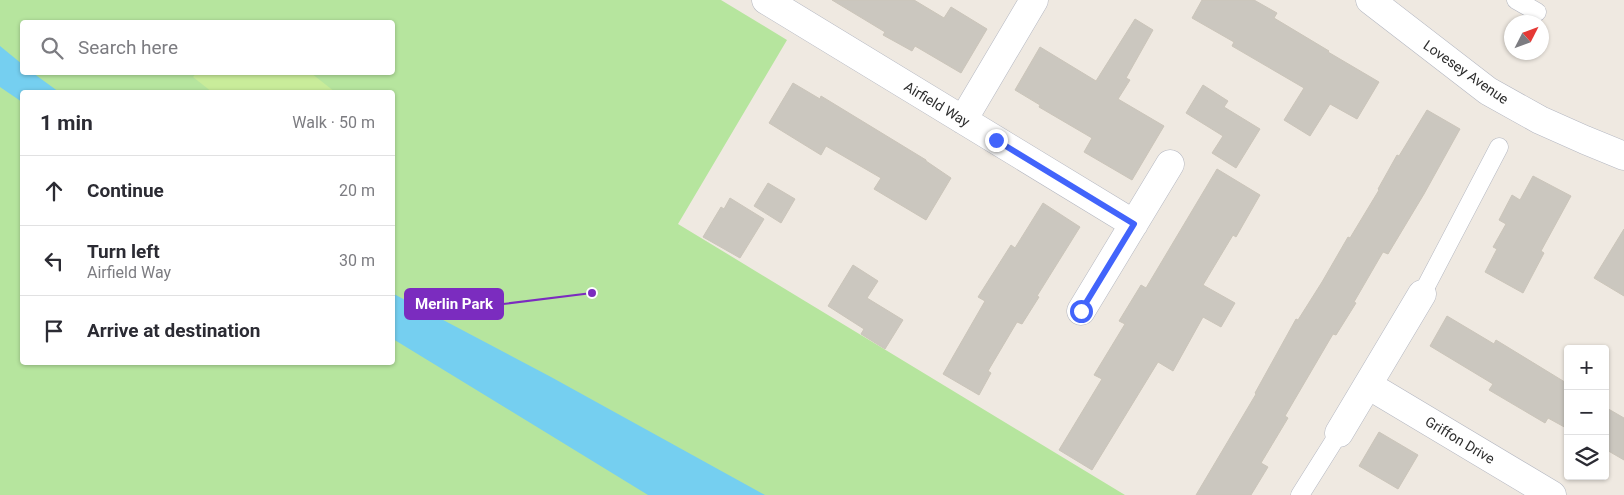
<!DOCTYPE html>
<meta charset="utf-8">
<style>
:root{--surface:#fff;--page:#f2f2f3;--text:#2b2b33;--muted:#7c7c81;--line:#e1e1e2}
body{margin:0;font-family:Roboto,sans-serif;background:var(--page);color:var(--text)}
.controls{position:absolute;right:15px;bottom:15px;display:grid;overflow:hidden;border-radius:5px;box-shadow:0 1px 4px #0004}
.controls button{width:45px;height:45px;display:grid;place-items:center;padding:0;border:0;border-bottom:1px solid var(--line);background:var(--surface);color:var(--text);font:25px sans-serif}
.compass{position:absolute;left:1504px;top:15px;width:45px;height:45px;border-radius:50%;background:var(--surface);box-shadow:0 1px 4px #0004;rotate:48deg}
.stop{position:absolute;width:15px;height:15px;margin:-11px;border:4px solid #4264fb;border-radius:50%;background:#fff}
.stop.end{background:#4264fb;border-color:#fff;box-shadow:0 1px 5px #0008}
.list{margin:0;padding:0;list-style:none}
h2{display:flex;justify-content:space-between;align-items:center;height:65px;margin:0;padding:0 20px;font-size:21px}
h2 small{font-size:16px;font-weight:400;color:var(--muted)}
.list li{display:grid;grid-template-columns:32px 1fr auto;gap:15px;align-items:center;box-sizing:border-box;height:70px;padding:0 20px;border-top:1px solid var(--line)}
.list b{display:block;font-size:19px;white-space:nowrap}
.list p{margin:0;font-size:16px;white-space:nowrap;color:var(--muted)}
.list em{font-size:16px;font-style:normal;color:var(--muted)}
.icon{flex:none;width:28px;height:28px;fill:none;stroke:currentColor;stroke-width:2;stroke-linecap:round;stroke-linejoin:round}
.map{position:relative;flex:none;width:1624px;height:495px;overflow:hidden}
.search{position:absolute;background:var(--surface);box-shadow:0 1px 4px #0004;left:20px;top:20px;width:375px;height:55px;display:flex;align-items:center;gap:12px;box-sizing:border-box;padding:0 18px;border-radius:5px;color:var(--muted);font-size:19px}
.panel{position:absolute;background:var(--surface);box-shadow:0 1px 4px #0004;left:20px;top:90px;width:375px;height:275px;border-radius:5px}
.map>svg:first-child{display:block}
.green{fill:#b6e59e;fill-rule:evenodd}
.pitch{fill:#c9ec9a}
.water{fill:#75cff0}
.building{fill:#cbc7bf;stroke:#cbc5ba}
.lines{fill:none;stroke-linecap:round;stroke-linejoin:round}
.lane-casing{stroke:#b4b7c1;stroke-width:19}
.street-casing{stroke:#b4b7c1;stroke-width:29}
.lane{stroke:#fff;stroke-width:18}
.street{stroke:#fff;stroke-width:28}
.route{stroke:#4264fb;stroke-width:6}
.labels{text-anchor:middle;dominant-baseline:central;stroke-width:4;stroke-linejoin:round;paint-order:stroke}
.street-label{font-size:14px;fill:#2e2e2e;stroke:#fff}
.leader{fill:none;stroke:#7b2cbf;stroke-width:2}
.callout-dot{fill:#7b2cbf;stroke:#fff;stroke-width:2}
.callout{fill:#7b2cbf;stroke:#7b2cbf;stroke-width:2}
.callout-label{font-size:15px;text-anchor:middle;font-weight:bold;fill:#fff}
</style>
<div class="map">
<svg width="1624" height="495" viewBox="0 0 1624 495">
<rect width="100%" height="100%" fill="#efe9e1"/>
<path class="green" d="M 0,0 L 721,0 L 787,40 L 678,224 L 1125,495 L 0,495 ZM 22,22 L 392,22 L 392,72 L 22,72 ZM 22,92 L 392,92 L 392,362 L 22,362 Z"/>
<path class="pitch" d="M 197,72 L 311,73 L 335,92 L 212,92 L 193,77 Z"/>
<path class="water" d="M 0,46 L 22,64 L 22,72 L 33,73 L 59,92 L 22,92 L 22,102 L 0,87 Z
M 392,293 L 551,377 L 765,495 L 648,495 L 393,339 Z"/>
<path class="building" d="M 832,0 L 914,0 L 944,18 L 951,7 L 987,29 L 961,73 L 915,46 L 912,51 L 883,35 L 885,32 Z
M 1202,0 L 1254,0 L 1277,13 L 1274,18 L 1329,51 L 1328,52 L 1379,82 L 1357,119 L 1330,104 L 1310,136 L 1284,120 L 1304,88 L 1232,46 L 1234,42 L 1192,18 Z
M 1135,19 L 1153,30 L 1126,78 L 1130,80 L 1118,99 L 1164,126 L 1132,180 L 1084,152 L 1092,138 L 1039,107 L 1040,105 L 1015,90 L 1040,47 L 1096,81 Z
M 793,83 L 820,99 L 821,96 L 926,160 L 926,161 L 951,178 L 926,220 L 874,189 L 881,178 L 826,146 L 821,155 L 769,123 Z
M 1203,85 L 1228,101 L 1224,107 L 1260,129 L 1236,168 L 1212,153 L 1223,136 L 1186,113 Z
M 1427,110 L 1460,129 L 1424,194 L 1388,254 L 1383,252 L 1354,302 L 1356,303 L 1336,335 L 1333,334 L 1285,416 L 1288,418 L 1261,463 L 1268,467 L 1251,495 L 1196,495 L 1256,394 L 1255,393 L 1296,319 L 1298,320 L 1322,282 L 1348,237 L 1350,238 L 1379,190 L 1378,189 L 1397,155 L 1399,156 Z
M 1217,169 L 1260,195 L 1236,237 L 1233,235 L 1203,285 L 1235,303 L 1221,327 L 1203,317 L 1173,371 L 1158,362 L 1092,470 L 1059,450 L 1102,379 L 1094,375 L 1125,324 L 1119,321 L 1141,285 L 1146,288 Z
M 1533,176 L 1571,196 L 1541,251 L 1544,253 L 1523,293 L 1485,272 L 1497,249 L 1493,247 L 1506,224 L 1499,220 L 1512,195 L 1520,200 Z
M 768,183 L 795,199 L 781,223 L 754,206 Z
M 730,198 L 764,219 L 740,258 L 703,237 L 721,207 L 724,209 Z
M 1043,203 L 1080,227 L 1037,296 L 1039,297 L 1022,324 L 1017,322 L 988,371 L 991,373 L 979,395 L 943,374 L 985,301 L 978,297 L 1011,245 L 1015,248 Z
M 1624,229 L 1624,296 L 1594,278 Z
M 853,265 L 878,281 L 867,298 L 903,320 L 885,349 L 861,334 L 864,329 L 828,306 Z
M 1447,316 L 1494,344 L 1496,340 L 1568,384 L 1568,429 L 1548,418 L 1545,423 L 1489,390 L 1493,384 L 1430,346 Z
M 1605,407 L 1624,418 L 1624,460 L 1605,449 Z
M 1379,432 L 1418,455 L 1398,489 L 1359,466 Z"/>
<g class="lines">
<defs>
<path id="lane" d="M 1516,0 L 1537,12
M 1422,294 L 1499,147
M 1300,495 L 1339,433"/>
<path id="street" d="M 766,0 L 1134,224
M 1370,0 L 1488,91 L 1540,120 L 1585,140 L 1624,156
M 963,120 L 1034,0
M 1081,311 L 1170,164
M 1368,385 L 1552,495
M 1339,433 L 1422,294"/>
</defs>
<use href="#lane" class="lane-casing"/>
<use href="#street" class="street-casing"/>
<use href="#lane" class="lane"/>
<use href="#street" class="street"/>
</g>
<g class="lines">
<path class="route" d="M 996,140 L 1134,224 L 1081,311"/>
</g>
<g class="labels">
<g class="street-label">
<text transform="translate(1466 72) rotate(35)">Lovesey Avenue</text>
<text transform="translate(937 104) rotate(31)">Airfield Way</text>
<text transform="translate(1460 440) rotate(31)">Griffon Drive</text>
</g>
</g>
<path class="leader" d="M592 293L503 304"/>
<circle class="callout-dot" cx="592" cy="293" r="5"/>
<rect class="callout" x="405" y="289" width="98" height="30" rx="5"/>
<g class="callout-label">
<text x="454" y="309">Merlin Park</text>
</g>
</svg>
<div class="controls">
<button>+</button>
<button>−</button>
<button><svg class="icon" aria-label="layers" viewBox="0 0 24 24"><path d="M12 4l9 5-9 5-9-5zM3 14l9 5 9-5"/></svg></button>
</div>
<svg class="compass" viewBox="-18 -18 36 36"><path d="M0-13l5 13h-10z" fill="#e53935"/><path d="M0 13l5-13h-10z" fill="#7c7c81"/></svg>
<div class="stop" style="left:1081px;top:311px"></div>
<div class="stop end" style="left:996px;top:140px"></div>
<div class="search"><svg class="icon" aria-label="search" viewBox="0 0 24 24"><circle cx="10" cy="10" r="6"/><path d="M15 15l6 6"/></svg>Search here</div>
<section class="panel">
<h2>1 min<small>Walk · 50 m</small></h2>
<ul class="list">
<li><svg class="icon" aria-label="ahead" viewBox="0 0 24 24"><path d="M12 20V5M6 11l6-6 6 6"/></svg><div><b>Continue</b></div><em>20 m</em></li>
<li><svg class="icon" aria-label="left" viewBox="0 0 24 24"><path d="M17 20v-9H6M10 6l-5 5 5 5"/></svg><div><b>Turn left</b><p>Airfield Way</p></div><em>30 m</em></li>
<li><svg class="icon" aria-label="arrive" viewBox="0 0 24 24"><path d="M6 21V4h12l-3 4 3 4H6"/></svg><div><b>Arrive at destination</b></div></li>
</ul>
</section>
</div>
